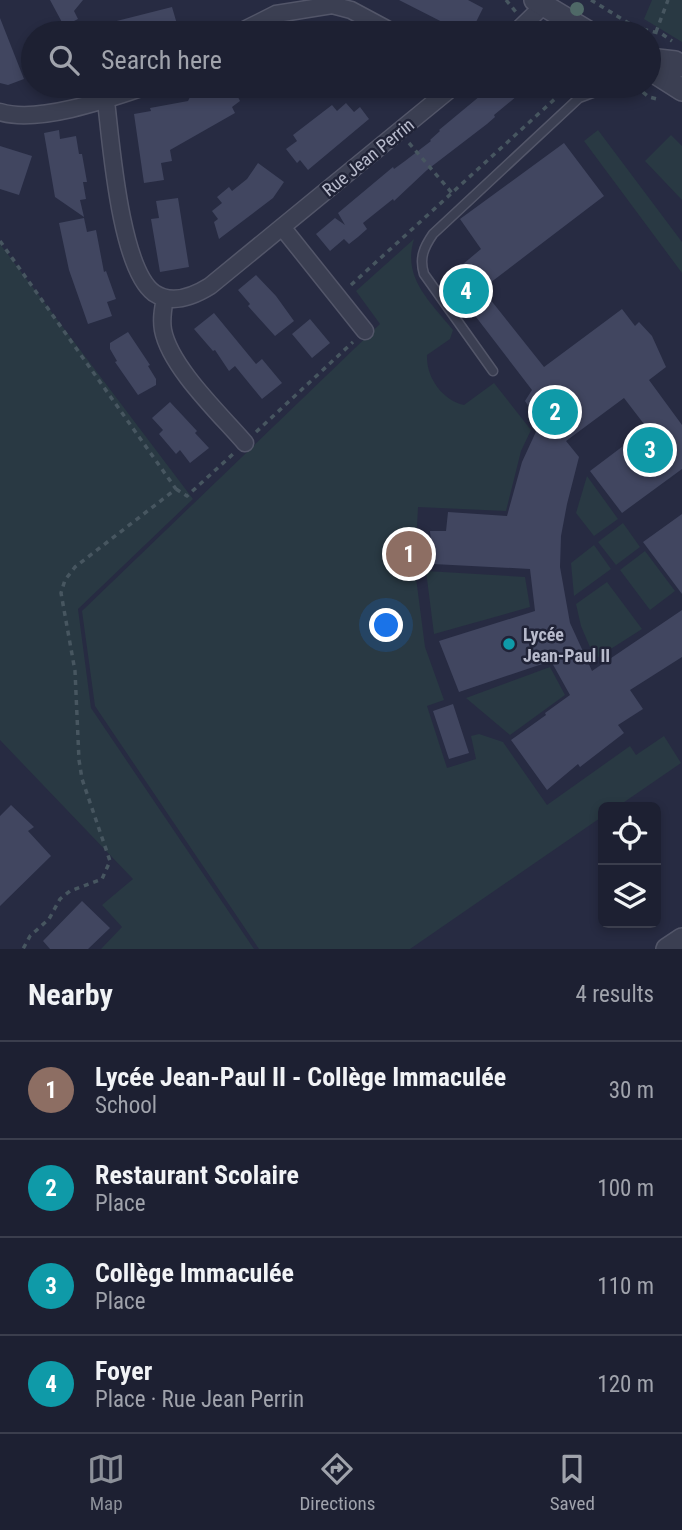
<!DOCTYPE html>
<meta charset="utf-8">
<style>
:root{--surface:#1d2032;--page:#2a2d3e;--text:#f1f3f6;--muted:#a0a3ac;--line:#3b3e4d;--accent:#8c9099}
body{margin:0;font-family:"Roboto Condensed",sans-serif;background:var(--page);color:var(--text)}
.controls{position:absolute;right:21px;bottom:21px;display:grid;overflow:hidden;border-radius:10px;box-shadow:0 4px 10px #0003}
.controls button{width:63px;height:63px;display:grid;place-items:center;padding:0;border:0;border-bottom:2px solid var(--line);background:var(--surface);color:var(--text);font:35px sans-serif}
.you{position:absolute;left:387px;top:626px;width:24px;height:24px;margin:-18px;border:5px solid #fff;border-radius:50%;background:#1a73e8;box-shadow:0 0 0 10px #1a73e833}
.badge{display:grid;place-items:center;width:46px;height:46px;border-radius:50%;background:var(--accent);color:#fff;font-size:23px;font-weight:700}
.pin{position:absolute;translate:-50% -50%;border:4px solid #fff;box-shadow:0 2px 7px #0006}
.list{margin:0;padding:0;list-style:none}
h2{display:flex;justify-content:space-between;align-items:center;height:91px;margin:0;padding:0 28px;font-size:30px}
h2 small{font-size:23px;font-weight:400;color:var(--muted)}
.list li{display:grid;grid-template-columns:46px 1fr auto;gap:21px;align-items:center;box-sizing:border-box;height:98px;padding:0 28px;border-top:2px solid var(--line)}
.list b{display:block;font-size:26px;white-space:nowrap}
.list p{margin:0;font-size:23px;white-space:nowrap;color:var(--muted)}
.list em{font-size:23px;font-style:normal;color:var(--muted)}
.icon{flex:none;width:38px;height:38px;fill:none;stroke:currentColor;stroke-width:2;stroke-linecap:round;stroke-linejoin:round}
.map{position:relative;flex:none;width:682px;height:949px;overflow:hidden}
.search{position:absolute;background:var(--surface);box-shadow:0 4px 10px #0003;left:21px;right:21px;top:21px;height:77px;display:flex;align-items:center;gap:18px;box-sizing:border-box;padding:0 24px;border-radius:38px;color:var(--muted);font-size:26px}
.sheet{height:483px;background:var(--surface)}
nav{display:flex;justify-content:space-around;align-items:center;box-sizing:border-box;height:98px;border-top:2px solid var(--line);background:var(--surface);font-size:19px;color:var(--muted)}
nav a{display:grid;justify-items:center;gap:4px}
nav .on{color:var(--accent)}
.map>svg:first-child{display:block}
.green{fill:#293943}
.building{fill:#414660}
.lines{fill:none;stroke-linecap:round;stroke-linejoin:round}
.service-casing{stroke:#535669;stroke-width:11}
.minor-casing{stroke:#535669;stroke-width:19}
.tertiary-casing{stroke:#535669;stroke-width:24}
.path{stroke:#475660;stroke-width:3.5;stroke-dasharray:5 5;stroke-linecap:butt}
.service{stroke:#3b3f52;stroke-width:8}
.minor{stroke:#3b3f52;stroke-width:16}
.tertiary{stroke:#3b3f52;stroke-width:21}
.tree{fill:#4f6967}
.culture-dot{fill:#0f9aa8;stroke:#202337;stroke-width:2.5}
.labels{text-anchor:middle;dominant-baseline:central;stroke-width:5;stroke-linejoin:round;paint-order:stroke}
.street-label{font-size:18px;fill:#b8bbcc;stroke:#202337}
.poi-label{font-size:18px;font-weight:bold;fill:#b8bbcc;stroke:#202337;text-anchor:start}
</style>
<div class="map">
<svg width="682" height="949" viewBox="0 0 682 949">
<rect width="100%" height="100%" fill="#272b42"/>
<path class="green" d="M 652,0 L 682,0 L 682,42 L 644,19 Z
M 598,130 L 682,242 L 682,273 L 584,141 Z
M 671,135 L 682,146 L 682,200 L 645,161 Z
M 414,239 C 402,278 430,301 453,330 L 450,339 L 427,355 C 426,377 442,400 464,405 L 494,383 L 531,430 L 521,451 L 506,511 L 418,507 L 415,570 L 425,647 L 444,700 L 427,706 L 447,768 L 476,759 L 471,736 L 479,734 L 503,742 L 547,805 L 630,746 L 636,755 L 664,736 L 681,763 L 617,807 L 603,807 L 603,816 L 410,949 L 259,949 L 95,706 L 82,611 L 380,324 L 356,291 Z
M 0,244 L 193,499 L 78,609 L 91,708 L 254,949 L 101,949 L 122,927 L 102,905 L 133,879 L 0,740 Z
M 587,476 L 618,519 L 594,536 L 576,513 Z
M 623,523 L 640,547 L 616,565 L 598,542 Z
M 594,545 L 611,569 L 574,596 L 571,563 Z
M 645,551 L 675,591 L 650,610 L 620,570 Z
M 426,571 L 525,577 L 530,607 L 434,634 Z
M 607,582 L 642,629 L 595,659 L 581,626 L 576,604 Z
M 550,667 L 565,695 L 510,735 L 466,698 Z"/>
<path class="building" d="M 50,0 L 83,0 L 74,11 L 78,19 L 64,26 Z
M 399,0 L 468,0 L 483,8 L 472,30 L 462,22 L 458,30 Z
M 172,7 L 177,24 L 172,25 L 174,33 L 94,33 L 93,27 Z
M 0,18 L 24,79 L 8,85 L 0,83 Z
M 209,86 L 258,86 L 238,97 L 240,101 L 232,107 L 235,113 L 170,150 L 172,161 L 161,163 L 164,180 L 144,183 L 134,114 L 151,111 L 150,108 L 188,101 L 190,97 Z
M 492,86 L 529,86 L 494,115 L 495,117 L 487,124 L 427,170 L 394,201 L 393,199 L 363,223 L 367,229 L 358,237 L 349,244 L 344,239 L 330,251 L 316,234 L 335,218 L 345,225 L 338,213 L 393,167 L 394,169 L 405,161 L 431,141 L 430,140 L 440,131 L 439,130 Z
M 346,103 L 354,112 L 360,107 L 369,119 L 308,170 L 300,160 L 297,163 L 286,149 L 297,141 L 293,135 L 332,105 L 337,111 Z
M 59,130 L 60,139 L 76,136 L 79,154 L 82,154 L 87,182 L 83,182 L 86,199 L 80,200 L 84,217 L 55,197 L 44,133 Z
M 564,143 L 604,196 L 482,289 L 544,367 L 622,309 L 635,326 L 639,322 L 652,336 L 666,367 L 649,380 L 682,425 L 682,469 L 622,513 L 590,471 L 647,428 L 624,398 L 566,441 L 579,457 L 567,504 L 561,536 L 560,567 L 570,623 L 592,671 L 682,610 L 682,657 L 630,690 L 643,709 L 618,725 L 624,733 L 580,767 L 578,764 L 547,790 L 511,740 L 546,715 L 545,713 L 570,695 L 551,661 L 459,692 L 439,641 L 535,611 L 530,569 L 433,564 L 430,531 L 446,531 L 448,512 L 507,516 L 522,462 L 540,423 L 525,401 L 532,390 L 473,313 L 471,315 L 444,280 L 481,249 L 460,219 Z
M 0,146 L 32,156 L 19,195 L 0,189 Z
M 258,163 L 284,182 L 273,198 L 219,239 L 214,222 L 218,219 L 212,211 L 222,203 L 217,197 L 229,187 L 232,191 L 247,179 Z
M 178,198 L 189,267 L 160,272 L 151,219 L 159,218 L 156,201 Z
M 84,218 L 87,232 L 96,230 L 104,272 L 106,271 L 116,299 L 107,302 L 112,316 L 88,324 L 69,270 L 59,223 Z
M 256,275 L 276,296 L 294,321 L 275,336 L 248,306 L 250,304 L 238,290 Z
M 214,313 L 256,364 L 262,359 L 282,383 L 262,399 L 235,366 L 229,371 L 215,350 L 213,351 L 194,329 Z
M 310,319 L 330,343 L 312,358 L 292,334 Z
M 128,332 L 150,365 L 148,366 L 156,379 L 156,385 L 138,395 L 115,362 L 117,361 L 110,349 L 110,343 Z
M 170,402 L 197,431 L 195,433 L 209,448 L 190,463 L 180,450 L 176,454 L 159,434 L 163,430 L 152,418 Z
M 682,514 L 682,594 L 643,542 Z
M 453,704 L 469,753 L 449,759 L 433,711 Z
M 11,805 L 34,827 L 28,831 L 51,856 L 0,906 L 0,816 Z
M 82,901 L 110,928 L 88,949 L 50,949 L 43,941 Z"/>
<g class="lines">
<defs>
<path id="service" d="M 493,371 L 424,274 C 419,258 424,247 433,234 L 579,98 L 611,86"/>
<path id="minor" d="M 238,33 L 276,14 L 332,5 L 351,10 L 394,33
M 515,33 L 544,5
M 106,101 C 111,142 120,268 154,293 C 172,305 194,296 210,286 L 454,86
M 0,112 C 38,124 109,99 147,86
M 282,227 L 365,331
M 165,298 C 163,309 161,319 163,330 C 170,367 220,414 245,443"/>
<path id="tertiary" d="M 535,0 L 590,33
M 649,59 L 675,62 L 682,66
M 649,69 L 682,90
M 667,949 L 682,939"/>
</defs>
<use href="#service" class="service-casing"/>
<use href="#minor" class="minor-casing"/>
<use href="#tertiary" class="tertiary-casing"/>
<path class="path" d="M 506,0 L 516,12
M 591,0 L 635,27 L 662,34 L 672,41
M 656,32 L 668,0
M 635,86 L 649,97 L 657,99
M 409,143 L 452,193
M 0,241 L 176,489 L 75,567 L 65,580 L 61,593 L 75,671 L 79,760 L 82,779 L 110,861 L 102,879 L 70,891 L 60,899 L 49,919 L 30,936 L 23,949
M 351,285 L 569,86
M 256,432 L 353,342
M 176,489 L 187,496 L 233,454"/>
<use href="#service" class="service"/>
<use href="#minor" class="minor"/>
<use href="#tertiary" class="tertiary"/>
</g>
<circle class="tree" cx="577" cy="9" r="7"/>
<circle class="culture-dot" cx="509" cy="644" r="7"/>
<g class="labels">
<g class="street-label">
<text transform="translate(368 157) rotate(-39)">Rue Jean Perrin</text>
</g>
<g class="poi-label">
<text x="523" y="634">Lycée<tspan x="523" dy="21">Jean-Paul II</tspan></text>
</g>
</g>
</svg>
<div class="controls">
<button><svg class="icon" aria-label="locate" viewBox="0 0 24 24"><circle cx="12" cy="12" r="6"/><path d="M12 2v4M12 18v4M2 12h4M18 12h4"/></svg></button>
<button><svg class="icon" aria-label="layers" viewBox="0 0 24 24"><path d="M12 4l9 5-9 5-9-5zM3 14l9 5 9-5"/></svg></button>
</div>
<div class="you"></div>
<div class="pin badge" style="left:409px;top:554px;background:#8d6e63">1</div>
<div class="pin badge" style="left:555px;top:412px;background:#0f9aa8">2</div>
<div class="pin badge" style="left:650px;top:450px;background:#0f9aa8">3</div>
<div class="pin badge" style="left:466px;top:291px;background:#0f9aa8">4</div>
<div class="search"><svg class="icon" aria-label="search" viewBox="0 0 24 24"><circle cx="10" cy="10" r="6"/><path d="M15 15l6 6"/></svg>Search here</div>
</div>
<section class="sheet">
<h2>Nearby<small>4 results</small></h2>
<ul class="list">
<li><span class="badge" style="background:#8d6e63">1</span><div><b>Lycée Jean-Paul II - Collège Immaculée</b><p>School</p></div><em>30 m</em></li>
<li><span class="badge" style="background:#0f9aa8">2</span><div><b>Restaurant Scolaire</b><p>Place</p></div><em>100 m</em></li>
<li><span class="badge" style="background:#0f9aa8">3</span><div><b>Collège Immaculée</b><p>Place</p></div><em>110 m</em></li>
<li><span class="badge" style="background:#0f9aa8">4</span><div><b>Foyer</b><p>Place · Rue Jean Perrin</p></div><em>120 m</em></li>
</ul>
</section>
<nav>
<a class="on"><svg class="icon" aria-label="map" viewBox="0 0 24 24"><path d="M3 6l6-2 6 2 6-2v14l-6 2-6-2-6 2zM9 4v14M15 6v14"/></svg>Map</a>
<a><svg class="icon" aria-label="directions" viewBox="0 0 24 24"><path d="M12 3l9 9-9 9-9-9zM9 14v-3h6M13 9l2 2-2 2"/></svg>Directions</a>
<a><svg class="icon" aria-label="saved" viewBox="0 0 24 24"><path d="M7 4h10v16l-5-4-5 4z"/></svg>Saved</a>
</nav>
